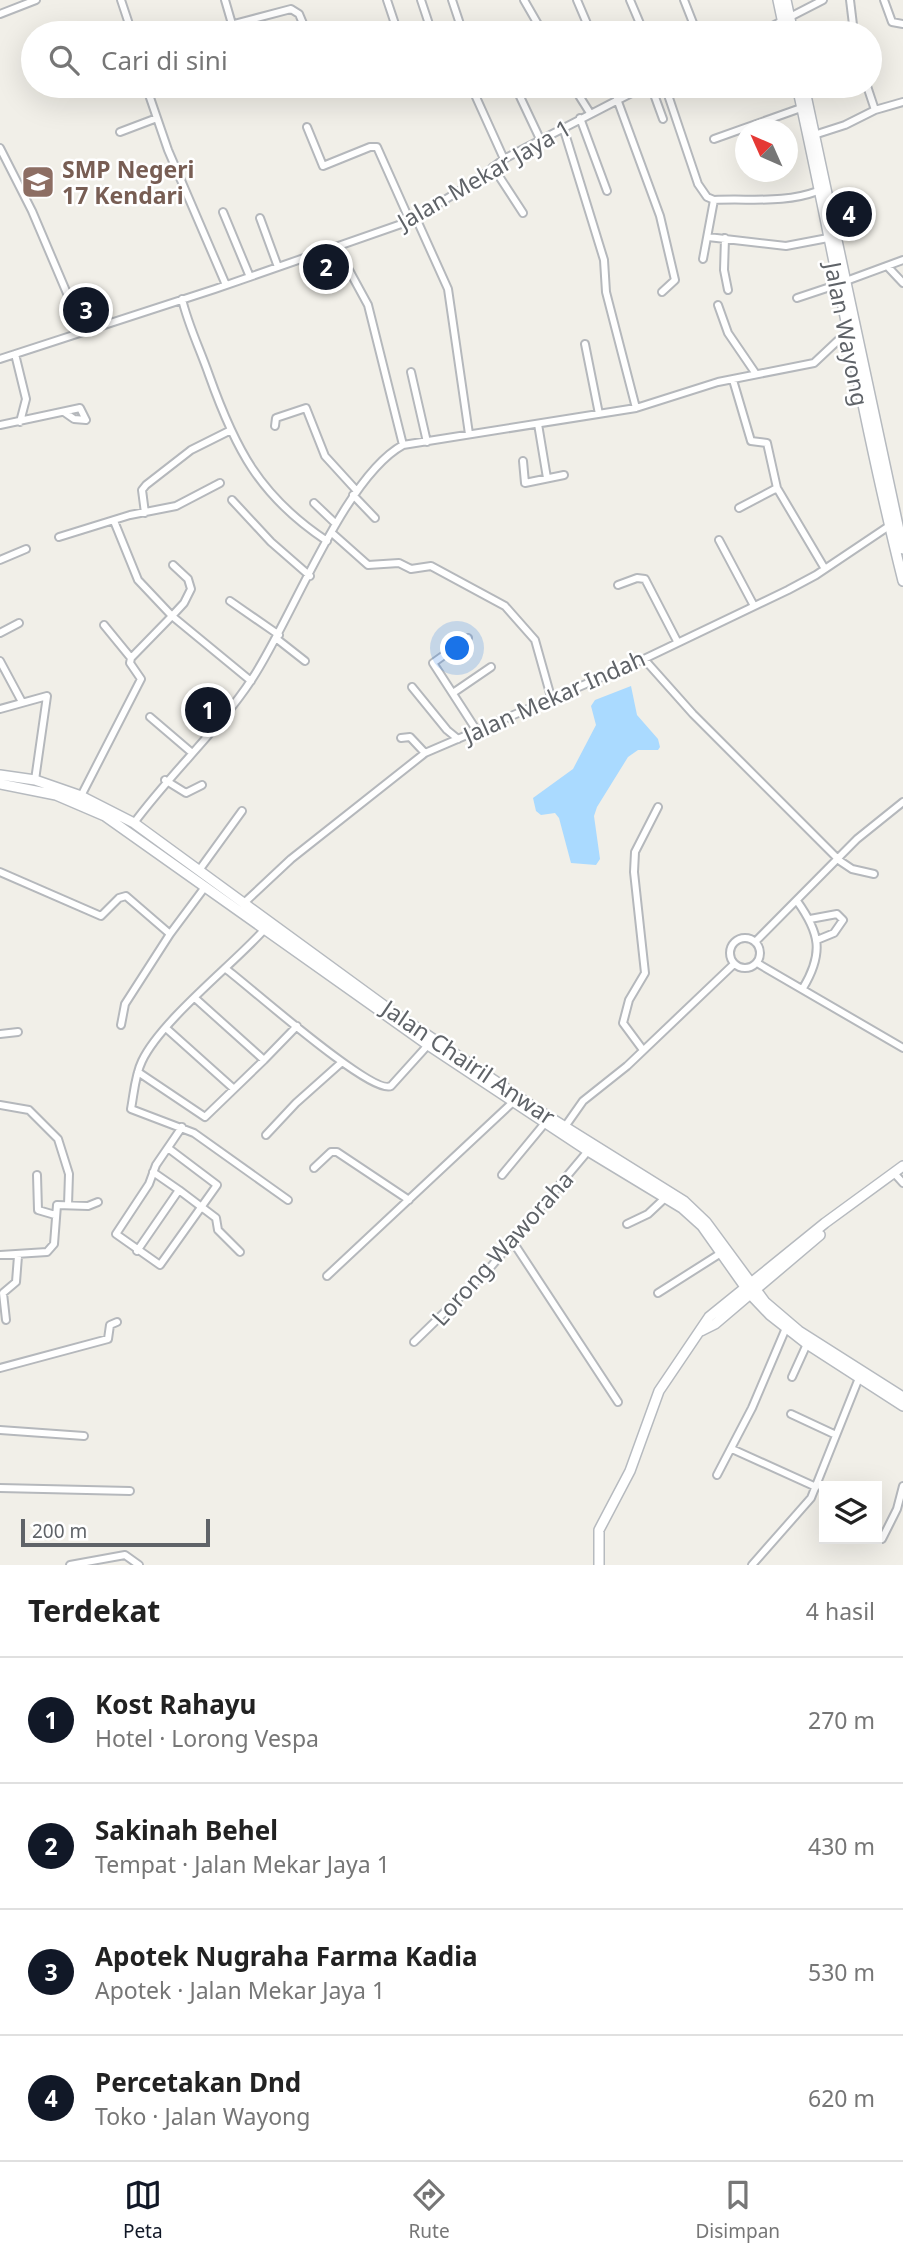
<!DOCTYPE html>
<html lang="id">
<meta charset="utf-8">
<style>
:root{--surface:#fff;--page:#f2f2f2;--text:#222;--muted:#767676;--line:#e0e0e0;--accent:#111827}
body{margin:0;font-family:"Noto Sans",sans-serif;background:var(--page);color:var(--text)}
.controls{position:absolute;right:21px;bottom:21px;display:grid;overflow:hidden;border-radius:0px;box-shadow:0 7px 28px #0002}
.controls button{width:63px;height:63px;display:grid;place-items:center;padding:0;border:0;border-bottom:2px solid var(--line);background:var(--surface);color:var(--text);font:35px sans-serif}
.compass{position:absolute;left:735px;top:119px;width:63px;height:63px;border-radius:50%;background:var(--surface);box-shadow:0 7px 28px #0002;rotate:315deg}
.scale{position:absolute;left:21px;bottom:18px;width:189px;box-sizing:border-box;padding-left:7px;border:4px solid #5f6368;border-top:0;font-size:19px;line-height:24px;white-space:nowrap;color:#5f6368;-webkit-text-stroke:5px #fff;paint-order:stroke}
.you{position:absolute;left:458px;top:649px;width:24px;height:24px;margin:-18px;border:5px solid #fff;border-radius:50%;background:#1a73e8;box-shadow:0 0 0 10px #1a73e833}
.badge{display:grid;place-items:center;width:46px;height:46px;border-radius:50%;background:var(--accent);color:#fff;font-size:23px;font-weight:700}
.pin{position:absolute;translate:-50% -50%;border:4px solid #fff;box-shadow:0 2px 7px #0006}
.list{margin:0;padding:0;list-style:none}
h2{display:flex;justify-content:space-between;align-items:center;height:91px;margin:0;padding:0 28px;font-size:30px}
h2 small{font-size:23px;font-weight:400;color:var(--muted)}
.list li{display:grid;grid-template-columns:46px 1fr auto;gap:21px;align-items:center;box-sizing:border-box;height:126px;padding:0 28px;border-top:2px solid var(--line)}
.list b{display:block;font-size:26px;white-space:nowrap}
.list p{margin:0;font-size:23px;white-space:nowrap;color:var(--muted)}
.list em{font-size:23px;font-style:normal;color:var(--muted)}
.icon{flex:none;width:38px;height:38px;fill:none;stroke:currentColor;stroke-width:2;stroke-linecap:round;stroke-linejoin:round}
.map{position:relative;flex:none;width:903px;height:1565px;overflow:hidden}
.search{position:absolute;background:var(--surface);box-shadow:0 7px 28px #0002;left:21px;right:21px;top:21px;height:77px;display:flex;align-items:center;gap:18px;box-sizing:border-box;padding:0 24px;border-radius:38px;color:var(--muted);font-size:26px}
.sheet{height:595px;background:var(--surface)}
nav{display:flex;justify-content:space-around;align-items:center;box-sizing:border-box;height:98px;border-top:2px solid var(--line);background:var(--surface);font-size:19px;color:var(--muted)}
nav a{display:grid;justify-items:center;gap:4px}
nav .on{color:var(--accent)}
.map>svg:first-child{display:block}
.water{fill:#aadaff}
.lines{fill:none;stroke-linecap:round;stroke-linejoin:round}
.street-casing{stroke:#b5b8bc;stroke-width:10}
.secondary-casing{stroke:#b6babf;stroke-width:12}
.street{stroke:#fff;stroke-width:6}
.secondary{stroke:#fff;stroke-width:9}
.labels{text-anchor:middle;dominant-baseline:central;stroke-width:5;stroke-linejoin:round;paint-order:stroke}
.education-label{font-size:23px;font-weight:bold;fill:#785e54;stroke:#fff;text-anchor:start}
.street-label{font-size:23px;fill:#5f6368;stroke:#fff}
</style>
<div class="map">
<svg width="903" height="1565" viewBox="0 0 903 1565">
<rect width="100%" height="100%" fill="#f1efe8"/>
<path class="water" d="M 631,686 L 637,715 L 658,739 L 660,747 L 658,750 L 638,750 L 628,757 L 597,807 L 594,816 L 600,859 L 596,865 L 571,863 L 559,818 L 555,813 L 541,815 L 536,811 L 533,798 L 573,769 L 596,725 L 591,706 L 595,700 Z"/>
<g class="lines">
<defs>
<path id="street" d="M 121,0 L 132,33
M 225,0 L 232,24
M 387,0 L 398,33
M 421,0 L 432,33
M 452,0 L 463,33
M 524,0 L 543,33
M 577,0 L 591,33
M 630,0 L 644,33
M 684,0 L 697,33
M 850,0 L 854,33
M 884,0 L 892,22 L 903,24
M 0,14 L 36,0
M 200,33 L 291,9 L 299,14 L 307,33
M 759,33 L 823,0
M 146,86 L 168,150 L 226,285
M 330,86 L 331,89
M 471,86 L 504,159
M 515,86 L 540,139
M 573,86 L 590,113
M 615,86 L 621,98
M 651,86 L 663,119
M 665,86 L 698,184 L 707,197 L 714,200
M 617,99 L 660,216 L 675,280 L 662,292
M 875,110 L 903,102
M 580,118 L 607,191
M 307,127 L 323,166 L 370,147 L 377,147 L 410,221
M 563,127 L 604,260 L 606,292 L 636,408
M 120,132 L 157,118
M 814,135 L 845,125 L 875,110 L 867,86
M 714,139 L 801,108
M 0,148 L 32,211 L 83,331
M 493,167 L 523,213
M 223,212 L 250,277
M 260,218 L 278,267
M 416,218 L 448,289 L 469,434
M 708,237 L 786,246 L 828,238
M 725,238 L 724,270 L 728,290
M 337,248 L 368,305 L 403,445
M 703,259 L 714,200 C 750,198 783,204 818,191
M 888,267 L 903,283
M 846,281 L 903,260
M 797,298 L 839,284
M 182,299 C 188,325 200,349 209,375 C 235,448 259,496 327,541
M 718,305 L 728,333 L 756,374
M 585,344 L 599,414
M 15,354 L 26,399 L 20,422
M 0,359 L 215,289 L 410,221 L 474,182 L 504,159 L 645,86
M 411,372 L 427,442
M 733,380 L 751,441 L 767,443 L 777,488
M 538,424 L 547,478
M 0,425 L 80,408 L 86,420 L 74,419 L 64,412
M 275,426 L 276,418 L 306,408 L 325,456 L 356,490
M 523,461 L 525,483 L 564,475
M 353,495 L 375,518
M 232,500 L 271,542 L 310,576
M 314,503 L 336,524
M 739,508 L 777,488 L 825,569
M 145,513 L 142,490 L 146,485 L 191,450 L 229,431
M 332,533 L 368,565 L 399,563 L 411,569 L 431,566 L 505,606 L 535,640 L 551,697
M 59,537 L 130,515 L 176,506 L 220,483
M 719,540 L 753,604
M 0,560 L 26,549
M 173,565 L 188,579 L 191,589 L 184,603 L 172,616 L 251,681
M 618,585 L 637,578 L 645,579 L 677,641
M 230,601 L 279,635
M 104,625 L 131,658
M 0,633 L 19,623
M 468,638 L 433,663 L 477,731
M 277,639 L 305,661
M 644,659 L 693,714 L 840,861 L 852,869 L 874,874
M 0,661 L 22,702
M 412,687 L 447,730 L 458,739
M 198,693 L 224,713
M 453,693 L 491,667
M 0,709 L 47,696 L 35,780
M 150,717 L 191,752
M 401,738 L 410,737 L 425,753
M 165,780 L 186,793 L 202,785
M 81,796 L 141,679 L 130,663 L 131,658 L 172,616 L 138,580 L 114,521
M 134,823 C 170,774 220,728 252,679 C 292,619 344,477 403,445 L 636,408 L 718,382 L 814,363 L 848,331
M 200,869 L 242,811
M 0,872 L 101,916 L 119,898 L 126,896 L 170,934 L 205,887
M 797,901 C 820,933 824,953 803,988
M 244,903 L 291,859 L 425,753 L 644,659 L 788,590 L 816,575 L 889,526
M 810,919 L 837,914 L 843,920 L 834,933 L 817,940
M 263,931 C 231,966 161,1021 142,1061 C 135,1075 134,1093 131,1109 L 194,1133 L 288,1200
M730 953a15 15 0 1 1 30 0a15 15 0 1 1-30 0Z
M 755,942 L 857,839 L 903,802
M 757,963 L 903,1048
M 226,969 C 249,986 372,1096 391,1086 L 428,1045
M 196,999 L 264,1060 L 234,1089
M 121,1025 L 125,1004 L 170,934
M 0,1034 L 18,1032
M 643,1050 L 623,1023 L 629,1000 L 645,973 L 634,872 L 635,852 L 658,807
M 264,1060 L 297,1026
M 138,1072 L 205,1117 L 234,1089 L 167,1029
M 0,1105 L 29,1110 L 58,1139 L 69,1174 L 68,1205
M 564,1128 L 583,1101 L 627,1066 L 734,964
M 266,1135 L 296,1103 L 342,1062
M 168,1148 L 217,1185 L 160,1265 L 116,1234 L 149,1184 L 156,1165 L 182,1127
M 314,1168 L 331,1152 L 337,1152 L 409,1200
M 153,1172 L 179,1190
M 894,1173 L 903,1183
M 37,1175 L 38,1210 L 55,1215
M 502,1175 L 545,1123
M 627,1224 L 648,1214 L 665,1198
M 513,1242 L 618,1402
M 137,1251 L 179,1190 L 216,1218 L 218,1230 L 240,1252
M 0,1255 L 47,1252 L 54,1244 L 57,1205 L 88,1206 L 98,1202
M 327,1276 L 513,1102
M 658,1293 L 721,1253
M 6,1320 L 3,1293 L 16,1282 L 18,1256
M 414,1342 L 489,1269 L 588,1151
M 0,1368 L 108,1339 L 110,1325 L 117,1322
M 792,1377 L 807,1344
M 791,1414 L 836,1435
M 0,1430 L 84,1436
M 732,1449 L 816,1487
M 717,1475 L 752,1408 L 786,1328
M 0,1488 L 130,1491
M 882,1539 L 897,1509 L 903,1486
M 70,1565 L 125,1555 L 139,1565
M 752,1565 L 811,1498 L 859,1378"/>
<path id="secondary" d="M 778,0 L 785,33
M 786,0 L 793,33
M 797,86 C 834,251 862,417 903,581
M 804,86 L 903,549
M 0,775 L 35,780 L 81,796 L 134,823 L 386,1007 L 535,1108 L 684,1201 L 706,1222 L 765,1302 L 799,1331 L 903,1397
M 0,784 L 56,795 L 105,816 L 428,1045 L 588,1151 L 682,1208 L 702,1226 L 750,1294 L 770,1315 L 807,1344 L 903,1406
M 701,1331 L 715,1324 L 820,1235
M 599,1565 L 599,1530 L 630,1471 L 659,1391 L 709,1317 L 825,1223 L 903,1166"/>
</defs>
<use href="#street" class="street-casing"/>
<use href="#secondary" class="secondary-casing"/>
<use href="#street" class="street"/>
<use href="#secondary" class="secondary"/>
</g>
<defs>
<symbol id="school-square" viewBox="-11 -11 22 22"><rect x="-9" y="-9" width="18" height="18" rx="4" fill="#8d6e63" stroke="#fff"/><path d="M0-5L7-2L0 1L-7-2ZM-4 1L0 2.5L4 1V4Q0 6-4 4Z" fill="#fff"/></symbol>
</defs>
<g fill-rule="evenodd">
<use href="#school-square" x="19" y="163" width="38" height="38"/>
</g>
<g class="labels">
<g class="education-label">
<text x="62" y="169">SMP Negeri<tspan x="62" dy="26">17 Kendari</tspan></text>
</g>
<g class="street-label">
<text transform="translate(484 174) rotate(-30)">Jalan Mekar Jaya 1</text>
<text transform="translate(847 334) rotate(79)">Jalan Wayong</text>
<text transform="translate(554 696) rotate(-24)">Jalan Mekar Indah</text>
<text transform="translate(469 1062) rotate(34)">Jalan Chairil Anwar</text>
<text transform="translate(502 1248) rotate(-48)">Lorong Waworaha</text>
</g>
</g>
</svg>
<div class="controls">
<button><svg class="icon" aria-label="layers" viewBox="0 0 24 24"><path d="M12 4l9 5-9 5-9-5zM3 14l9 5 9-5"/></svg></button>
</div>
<svg class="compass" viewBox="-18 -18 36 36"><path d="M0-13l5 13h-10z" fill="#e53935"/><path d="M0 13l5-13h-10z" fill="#767676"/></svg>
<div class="scale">200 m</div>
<div class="you"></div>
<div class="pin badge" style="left:208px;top:710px">1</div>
<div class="pin badge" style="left:326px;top:267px">2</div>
<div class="pin badge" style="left:86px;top:310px">3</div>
<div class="pin badge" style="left:849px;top:214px">4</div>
<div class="search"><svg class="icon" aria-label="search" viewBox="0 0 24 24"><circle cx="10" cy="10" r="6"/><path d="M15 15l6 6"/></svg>Cari di sini</div>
</div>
<section class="sheet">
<h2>Terdekat<small>4 hasil</small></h2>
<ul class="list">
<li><span class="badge">1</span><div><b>Kost Rahayu</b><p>Hotel · Lorong Vespa</p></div><em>270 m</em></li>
<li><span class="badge">2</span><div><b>Sakinah Behel</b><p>Tempat · Jalan Mekar Jaya 1</p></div><em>430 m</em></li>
<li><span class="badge">3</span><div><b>Apotek Nugraha Farma Kadia</b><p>Apotek · Jalan Mekar Jaya 1</p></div><em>530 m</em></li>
<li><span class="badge">4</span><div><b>Percetakan Dnd</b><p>Toko · Jalan Wayong</p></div><em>620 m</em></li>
</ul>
</section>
<nav>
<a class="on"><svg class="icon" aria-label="map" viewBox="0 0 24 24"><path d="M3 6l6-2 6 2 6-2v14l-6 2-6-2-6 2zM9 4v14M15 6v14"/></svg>Peta</a>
<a><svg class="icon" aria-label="directions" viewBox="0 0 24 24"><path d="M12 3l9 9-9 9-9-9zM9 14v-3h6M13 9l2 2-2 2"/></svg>Rute</a>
<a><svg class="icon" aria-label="saved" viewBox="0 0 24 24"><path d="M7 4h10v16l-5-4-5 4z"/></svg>Disimpan</a>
</nav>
